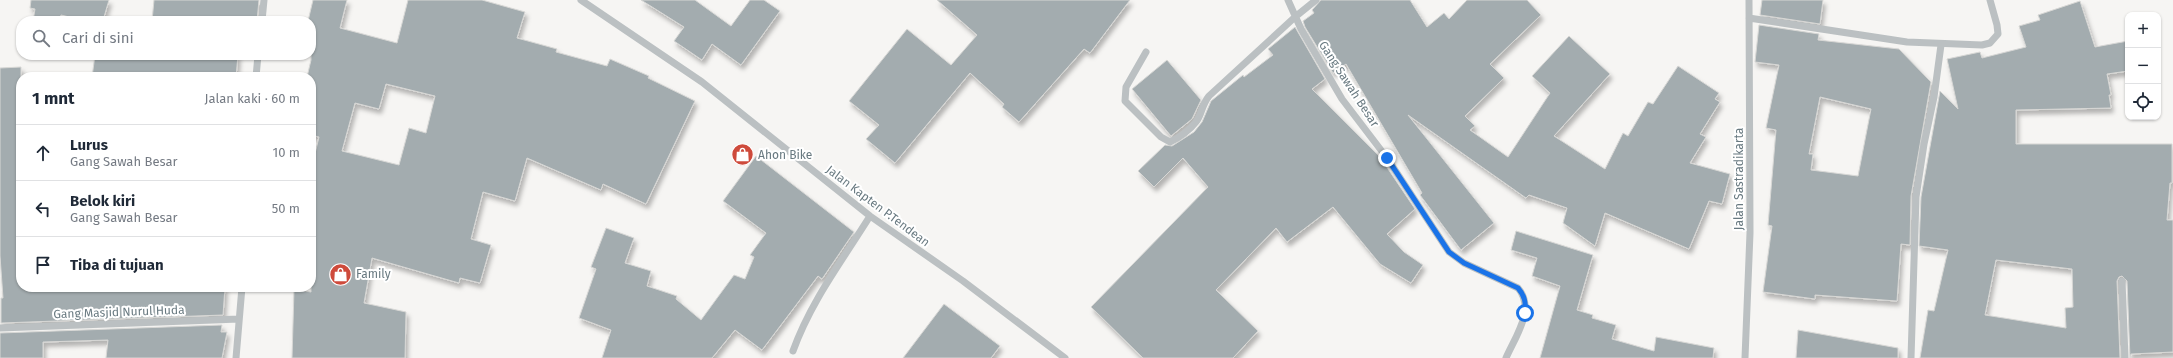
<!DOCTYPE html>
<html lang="id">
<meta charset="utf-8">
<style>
:root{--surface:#fff;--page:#f2f2f3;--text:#1f2937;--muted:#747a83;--line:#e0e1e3}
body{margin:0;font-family:"Fira Sans",sans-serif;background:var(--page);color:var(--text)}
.controls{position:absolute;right:12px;top:12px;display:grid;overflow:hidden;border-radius:8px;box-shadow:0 1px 3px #0004}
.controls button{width:36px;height:36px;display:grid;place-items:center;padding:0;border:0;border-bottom:1px solid var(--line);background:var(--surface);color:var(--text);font:20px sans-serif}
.stop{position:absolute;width:12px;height:12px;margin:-9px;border:3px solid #1a73e8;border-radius:50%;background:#fff}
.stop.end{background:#1a73e8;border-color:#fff;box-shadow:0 1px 4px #0008}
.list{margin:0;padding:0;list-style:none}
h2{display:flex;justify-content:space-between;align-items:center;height:52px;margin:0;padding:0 16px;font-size:17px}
h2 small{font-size:13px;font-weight:400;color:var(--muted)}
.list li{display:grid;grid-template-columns:26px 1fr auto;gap:12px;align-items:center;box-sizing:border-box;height:56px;padding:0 16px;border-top:1px solid var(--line)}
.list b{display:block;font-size:15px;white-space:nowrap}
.list p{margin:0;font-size:13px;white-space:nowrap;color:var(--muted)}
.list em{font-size:13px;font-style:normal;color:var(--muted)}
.icon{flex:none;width:22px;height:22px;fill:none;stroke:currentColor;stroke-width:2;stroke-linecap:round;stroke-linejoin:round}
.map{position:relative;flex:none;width:2173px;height:358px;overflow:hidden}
.search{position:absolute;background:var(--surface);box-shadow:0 1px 3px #0004;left:16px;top:16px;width:300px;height:44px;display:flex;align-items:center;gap:10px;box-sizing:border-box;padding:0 14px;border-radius:16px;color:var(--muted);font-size:15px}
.panel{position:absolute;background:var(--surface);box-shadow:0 1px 3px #0004;left:16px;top:72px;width:300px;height:220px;border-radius:16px}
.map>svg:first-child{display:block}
.building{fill:#a3acaf;stroke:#d7d7d5;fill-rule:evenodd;filter:url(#shadow)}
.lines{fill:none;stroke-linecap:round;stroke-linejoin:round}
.minor{stroke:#bbc0c2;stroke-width:7}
.route{stroke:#1a73e8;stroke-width:5}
.labels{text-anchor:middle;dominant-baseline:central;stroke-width:4;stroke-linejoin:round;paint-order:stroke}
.street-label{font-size:12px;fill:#687980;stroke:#fff}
.poi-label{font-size:12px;fill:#687980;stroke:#fff;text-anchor:start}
</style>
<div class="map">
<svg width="2173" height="358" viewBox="0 0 2173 358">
<defs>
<filter id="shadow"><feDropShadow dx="2.5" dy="4.5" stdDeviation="2" flood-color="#0004"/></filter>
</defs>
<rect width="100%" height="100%" fill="#f6f5f3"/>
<path class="building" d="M 31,0 L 109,0 L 104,17 L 131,21 L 86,21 L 61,15 L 59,21 L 33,21 L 35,9 L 30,8 Z
M 154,0 L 259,0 L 257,21 L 152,21 Z
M 313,0 L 347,0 L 340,28 L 397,43 L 408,0 L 482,0 L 525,12 L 517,38 L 557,49 L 556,52 L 607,66 L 610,59 L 649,76 L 648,78 L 695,101 L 646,204 L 603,184 L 601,190 L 527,158 L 515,201 L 483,192 L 471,239 L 491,245 L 480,283 L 460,278 L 459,283 L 372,258 L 364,303 L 406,312 L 405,358 L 292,358 L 294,289 L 311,292 L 311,170 L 319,137 L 311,135 L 311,77 L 307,77 L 311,60 L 311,21 L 308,21 ZM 386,84 L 435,96 L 426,133 L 409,128 L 399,165 L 342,151 L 355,103 L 379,109 Z
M 641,0 L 695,0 L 731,26 L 750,0 L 764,0 L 780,11 L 741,65 L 712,44 L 702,60 L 674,41 L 684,27 Z
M 937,0 L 1130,0 L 1090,53 L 1084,49 L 1019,122 L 1002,107 L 1004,104 L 970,73 L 895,163 L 866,139 L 879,125 L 849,101 L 907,29 L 951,65 L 977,35 Z
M 1321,0 L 1410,0 L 1427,27 L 1444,13 L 1449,19 L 1467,0 L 1527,0 L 1541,15 L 1490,64 L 1504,78 L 1465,116 L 1475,126 L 1470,130 L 1508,157 L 1550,93 L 1532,76 L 1569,36 L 1610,74 L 1554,136 L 1605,169 L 1623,133 L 1628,136 L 1648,102 L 1653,104 L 1678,66 L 1719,93 L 1715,99 L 1720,102 L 1700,134 L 1706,137 L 1690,163 L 1730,174 L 1722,204 L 1709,201 L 1689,249 L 1605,213 L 1595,246 L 1563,223 L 1567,208 L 1529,195 L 1526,198 L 1408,115 L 1494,223 L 1461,250 L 1420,195 L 1422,193 L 1346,64 L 1333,73 L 1305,27 L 1303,21 L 1314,13 L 1312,10 Z
M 1762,0 L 1823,0 L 1820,24 L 1760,15 Z
M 2080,1 L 2095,47 L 2128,41 L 2128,71 L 2107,74 L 2111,95 L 2109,95 L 2111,108 L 2016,110 L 2016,144 L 2172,144 L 2172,183 L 2170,183 L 2167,220 L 2173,220 L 2173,352 L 2131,354 L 2130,358 L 2127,281 L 2122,276 L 2119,277 L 2117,281 L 2120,358 L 1920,358 L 1928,310 L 1934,311 L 1948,250 L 1919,246 L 1921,197 L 1940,91 L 1958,109 L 1947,59 L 1980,52 L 1982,58 L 2026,47 L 2019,26 L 2040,20 L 2038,15 ZM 1996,260 L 2072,269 L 2073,307 L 2065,308 L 2066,328 L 1985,315 Z
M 1759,25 L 1819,34 L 1818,40 L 1899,49 L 1931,82 L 1911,196 L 1910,245 L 1901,244 L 1897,301 L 1815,295 L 1815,299 L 1763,292 L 1772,226 L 1768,225 L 1776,130 L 1766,128 L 1779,65 L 1755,62 ZM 1820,97 L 1871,109 L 1858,176 L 1811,170 L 1813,154 L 1809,154 Z
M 1295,27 L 1325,79 L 1312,89 L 1380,157 L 1415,209 L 1387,234 L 1404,252 L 1423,265 L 1411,283 L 1380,264 L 1333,207 L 1287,242 L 1276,228 L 1216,290 L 1258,331 L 1233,358 L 1143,358 L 1091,307 L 1208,187 L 1183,158 L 1154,187 L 1138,171 L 1165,145 L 1172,146 L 1194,132 L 1202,122 L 1211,101 L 1243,75 L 1244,77 L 1273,55 L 1268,49 Z
M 95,55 L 238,55 L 236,77 L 92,77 Z
M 1167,60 L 1201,100 L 1192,119 L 1171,136 L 1132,89 Z
M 21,67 L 21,287 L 225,287 L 223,315 L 1,323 L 1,298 L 3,298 L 0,256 L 0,68 Z
M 756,156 L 854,232 L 822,279 L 818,276 L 762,350 L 735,330 L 712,358 L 602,358 L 611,330 L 579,318 L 596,269 L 591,267 L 606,228 L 634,238 L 625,263 L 651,271 L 647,286 L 677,296 L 676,299 L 701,320 L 734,275 L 745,279 L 754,257 L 750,255 L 766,233 L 723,201 Z
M 1516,231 L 1593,255 L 1577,310 L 1593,315 L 1592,318 L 1616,325 L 1612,339 L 1654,351 L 1656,337 L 1714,348 L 1713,358 L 1540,358 L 1560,286 L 1532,276 L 1537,258 L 1511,250 Z
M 944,304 L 1000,346 L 991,358 L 903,358 Z
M 222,325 L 221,332 L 227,332 L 222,358 L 106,358 L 108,340 L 43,342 L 43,358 L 0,358 L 0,333 Z
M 1798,330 L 1898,348 L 1898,358 L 1796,358 Z"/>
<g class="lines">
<path class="minor" d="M 581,0 L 702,82 L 870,216 L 963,281 L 1065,358
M 1288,0 L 1301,29 L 1342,99 L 1387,158 L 1449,252 L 1464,263 L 1518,288 C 1536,309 1515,337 1506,358
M 1749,18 L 1907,42 L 1982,45 L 1990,43 L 1998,34 L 1997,25 L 1990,0
M 262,21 L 264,0
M 1146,52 L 1126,87 L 1125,101 L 1161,137 L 1170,142 C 1179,138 1190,130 1196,122 C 1202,115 1201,106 1209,96 L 1295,17 L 1316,0
M 256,77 L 258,55
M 2122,281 L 2125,358
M 0,328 L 239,319
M 793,351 C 811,301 842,261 870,216
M 236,358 L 242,287
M 1745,358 L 1750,233 L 1749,0
M 1911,358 L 1916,197 L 1924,144 L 1934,97 L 1941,45"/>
</g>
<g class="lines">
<path class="route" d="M 1387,158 L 1449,252 L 1464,263 L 1518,288 C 1525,296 1526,303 1525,313"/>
</g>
<defs>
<symbol id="shop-disc" viewBox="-11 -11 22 22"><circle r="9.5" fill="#ce4a3b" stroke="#fff"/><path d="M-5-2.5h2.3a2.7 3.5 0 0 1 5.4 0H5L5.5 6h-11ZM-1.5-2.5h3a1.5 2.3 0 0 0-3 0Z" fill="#fff"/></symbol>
</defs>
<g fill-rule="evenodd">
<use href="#shop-disc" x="730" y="142" width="25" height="25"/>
<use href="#shop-disc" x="328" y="262" width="25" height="25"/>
</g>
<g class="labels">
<g class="street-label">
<text transform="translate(1349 84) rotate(57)">Gang Sawah Besar</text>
<text transform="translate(1739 179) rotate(-90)">Jalan Sastradikarta</text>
<text transform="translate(878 206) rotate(37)">Jalan Kapten P.Tendean</text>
<text transform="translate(119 312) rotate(-2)">Gang Masjid Nurul Huda</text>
</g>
<g class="poi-label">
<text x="758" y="155">Ahon Bike</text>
<text x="356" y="274">Family</text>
</g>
</g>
</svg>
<div class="controls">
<button>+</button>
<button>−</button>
<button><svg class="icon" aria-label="locate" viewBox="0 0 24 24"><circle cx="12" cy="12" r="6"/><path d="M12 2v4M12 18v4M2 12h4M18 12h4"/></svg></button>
</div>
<div class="stop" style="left:1525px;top:313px"></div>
<div class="stop end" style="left:1387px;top:158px"></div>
<div class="search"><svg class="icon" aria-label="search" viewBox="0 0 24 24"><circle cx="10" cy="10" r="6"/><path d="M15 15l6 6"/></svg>Cari di sini</div>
<section class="panel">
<h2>1 mnt<small>Jalan kaki · 60 m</small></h2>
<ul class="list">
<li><svg class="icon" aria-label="ahead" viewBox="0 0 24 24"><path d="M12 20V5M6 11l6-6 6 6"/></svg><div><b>Lurus</b><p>Gang Sawah Besar</p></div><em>10 m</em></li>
<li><svg class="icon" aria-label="left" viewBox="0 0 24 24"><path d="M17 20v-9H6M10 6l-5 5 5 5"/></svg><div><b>Belok kiri</b><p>Gang Sawah Besar</p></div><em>50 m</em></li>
<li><svg class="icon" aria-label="arrive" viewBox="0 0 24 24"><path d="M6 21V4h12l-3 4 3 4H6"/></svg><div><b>Tiba di tujuan</b></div></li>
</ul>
</section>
</div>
